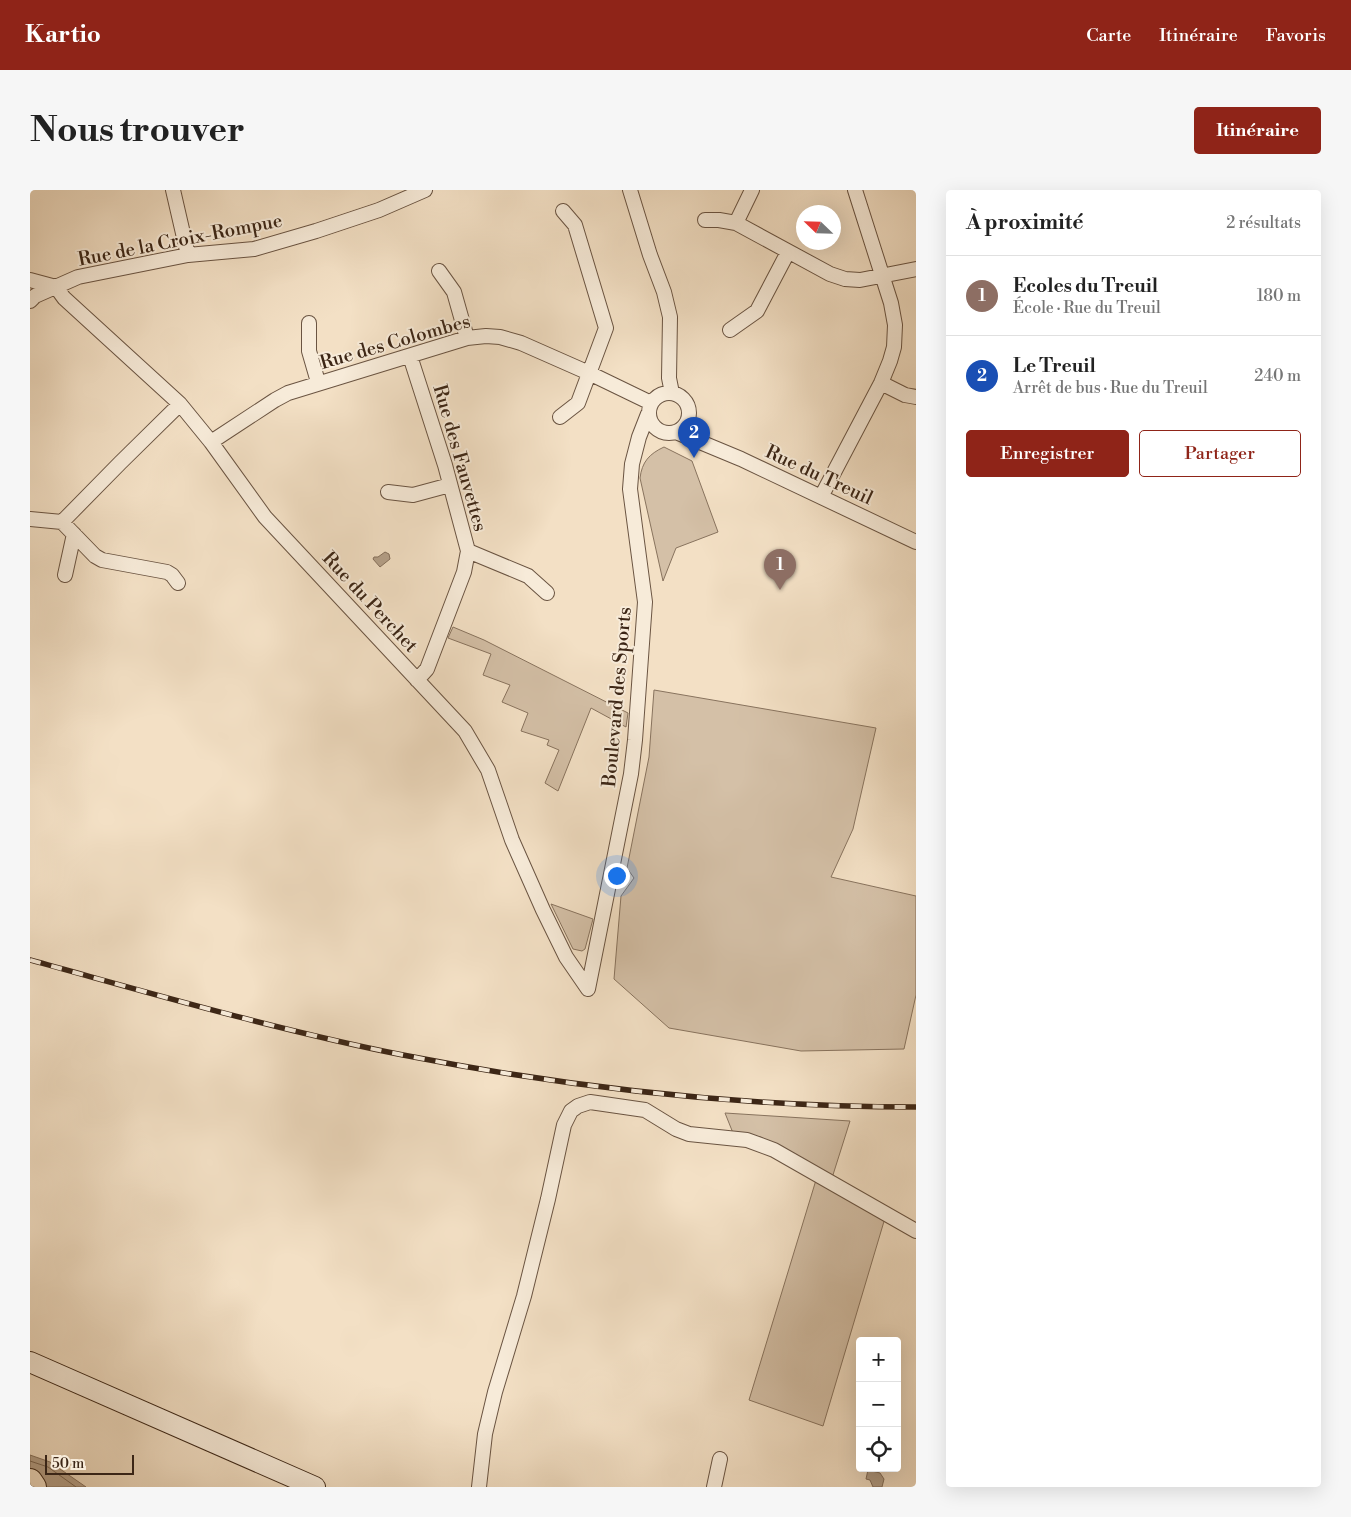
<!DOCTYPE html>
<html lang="fr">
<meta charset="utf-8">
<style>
:root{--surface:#fff;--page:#f6f6f6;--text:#222;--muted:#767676;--line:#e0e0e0;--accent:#8f2418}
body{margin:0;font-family:"Libre Bodoni",serif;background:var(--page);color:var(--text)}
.controls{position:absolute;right:15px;bottom:15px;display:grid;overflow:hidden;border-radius:5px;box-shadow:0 5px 20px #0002}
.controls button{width:45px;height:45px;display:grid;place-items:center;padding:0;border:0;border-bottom:1px solid var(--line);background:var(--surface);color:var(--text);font:25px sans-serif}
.compass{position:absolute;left:766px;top:15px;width:45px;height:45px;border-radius:50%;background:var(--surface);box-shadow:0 5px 20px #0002;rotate:293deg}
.scale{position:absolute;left:15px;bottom:12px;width:89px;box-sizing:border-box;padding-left:5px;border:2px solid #3c2616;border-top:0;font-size:14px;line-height:18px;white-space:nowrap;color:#3c2616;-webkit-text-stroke:4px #f7ebd9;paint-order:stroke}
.you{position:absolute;left:586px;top:685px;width:18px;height:18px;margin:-12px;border:4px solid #fff;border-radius:50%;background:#1a73e8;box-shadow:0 0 0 8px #1a73e833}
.badge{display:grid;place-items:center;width:32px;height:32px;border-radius:50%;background:var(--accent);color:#fff;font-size:16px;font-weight:700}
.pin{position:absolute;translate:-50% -41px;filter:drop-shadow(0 1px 2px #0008)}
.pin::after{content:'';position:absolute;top:26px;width:18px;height:15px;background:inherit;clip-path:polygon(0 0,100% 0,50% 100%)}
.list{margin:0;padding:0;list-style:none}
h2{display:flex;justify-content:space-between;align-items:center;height:65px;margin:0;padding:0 20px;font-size:21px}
h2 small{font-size:16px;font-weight:400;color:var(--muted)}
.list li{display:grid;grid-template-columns:32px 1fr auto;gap:15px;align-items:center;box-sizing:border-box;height:80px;padding:0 20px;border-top:1px solid var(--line)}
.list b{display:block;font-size:19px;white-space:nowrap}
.list p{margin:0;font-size:16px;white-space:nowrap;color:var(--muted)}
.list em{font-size:16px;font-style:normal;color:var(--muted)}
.actions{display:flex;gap:10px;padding:15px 20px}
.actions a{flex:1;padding:11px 0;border:1px solid var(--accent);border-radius:5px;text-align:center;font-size:18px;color:var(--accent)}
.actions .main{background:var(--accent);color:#fff}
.icon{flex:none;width:28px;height:28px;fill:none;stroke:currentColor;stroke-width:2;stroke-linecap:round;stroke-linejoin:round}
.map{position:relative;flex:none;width:886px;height:1297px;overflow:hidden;border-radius:5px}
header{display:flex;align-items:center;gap:30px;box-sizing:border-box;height:70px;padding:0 25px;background:var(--accent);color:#fff}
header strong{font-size:24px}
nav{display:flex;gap:28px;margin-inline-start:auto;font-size:18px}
.intro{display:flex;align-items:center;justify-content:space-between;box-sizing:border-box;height:120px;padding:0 30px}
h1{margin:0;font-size:35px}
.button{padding:12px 22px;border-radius:5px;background:var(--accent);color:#fff;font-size:18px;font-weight:700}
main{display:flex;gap:30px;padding:0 30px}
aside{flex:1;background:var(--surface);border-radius:5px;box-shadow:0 5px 20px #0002}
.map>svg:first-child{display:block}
.green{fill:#d4c0a7;stroke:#88735e}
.water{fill:#b5a18a;stroke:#85705c}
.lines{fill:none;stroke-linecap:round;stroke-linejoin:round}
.shore{stroke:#786450;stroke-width:1}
.minor-casing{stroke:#6a5442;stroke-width:16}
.secondary-casing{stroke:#3c2616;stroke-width:22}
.trunk-casing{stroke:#3c2616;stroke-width:26}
.minor{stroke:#f7ebd9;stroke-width:14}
.secondary{stroke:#f7ebd9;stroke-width:20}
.trunk{stroke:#f3e0c5;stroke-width:24}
.rail-casing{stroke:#3c2616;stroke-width:5.5}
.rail{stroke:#f7ebd9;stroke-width:4;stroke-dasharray:11;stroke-linecap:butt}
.labels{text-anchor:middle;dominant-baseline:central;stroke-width:4;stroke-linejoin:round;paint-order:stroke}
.street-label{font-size:19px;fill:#3c2616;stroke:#f7ebd9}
</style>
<header>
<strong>Kartio</strong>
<nav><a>Carte</a><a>Itinéraire</a><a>Favoris</a></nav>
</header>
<div class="intro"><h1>Nous trouver</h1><a class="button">Itinéraire</a></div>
<main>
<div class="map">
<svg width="886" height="1297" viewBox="0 0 886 1297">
<rect width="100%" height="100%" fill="#f3e0c5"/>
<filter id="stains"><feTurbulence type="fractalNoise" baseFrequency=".004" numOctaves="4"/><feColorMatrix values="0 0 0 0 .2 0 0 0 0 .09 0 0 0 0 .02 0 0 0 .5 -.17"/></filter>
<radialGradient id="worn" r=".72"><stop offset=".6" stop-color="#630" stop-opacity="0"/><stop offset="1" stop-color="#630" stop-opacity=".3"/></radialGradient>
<path class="green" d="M 634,257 L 662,271 L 688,342 L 646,358 L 633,391 L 610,288 C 612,272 619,264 634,257 Z
M 423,437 L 454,450 L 598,523 L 596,537 L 561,518 L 528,601 L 515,593 L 529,560 L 517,555 L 519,550 L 491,541 L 498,523 L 472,512 L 480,495 L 453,485 L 461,464 L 418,448 Z
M 624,500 L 846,538 L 823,639 L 801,687 L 886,706 L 886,805 L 874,859 L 771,861 L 639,838 L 584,789 L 591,706 L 604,688 L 597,678 L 619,567 Z
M 521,714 L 563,729 L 555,759 L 552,761 L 543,759 Z
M 695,923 L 820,931 L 802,988 L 731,947 L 703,943 Z
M 786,990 L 855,1028 L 793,1236 L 719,1210 Z"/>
<path class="water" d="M 355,362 L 359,364 L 360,369 L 350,377 L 343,369 L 344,367 L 348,367 Z
M 0,1265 L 20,1272 L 56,1297 L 0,1297 Z
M 838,1280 L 850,1283 L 854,1289 L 852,1297 L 843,1297 L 840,1290 L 836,1289 Z"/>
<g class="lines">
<path class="shore" d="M 0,1271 L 18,1277 L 46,1297"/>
<defs>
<path id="minor" d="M 143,0 L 158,65
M 600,0 L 620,65 L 634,102 L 640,127 L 639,188 L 642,203
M 675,30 L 689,30 L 706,33 L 800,84 L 815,89 L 830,90 L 886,79
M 706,33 L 722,0
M 409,81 L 424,102 L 437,148
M 0,90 L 26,97
M 26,97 L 34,108 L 150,214 L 181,252 L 235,327 L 435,541 L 458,580 L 482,650 L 513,720 L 536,767 L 558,799
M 0,111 L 5,106 L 48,87 L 158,65 L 224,59 L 286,41 L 349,20 L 395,0
M 279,133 L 279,161 L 288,192
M 700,140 L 727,121 L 758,62
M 380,166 L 415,275 L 438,361 L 434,382 L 397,479 L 387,490
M 851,193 L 875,205 L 886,207
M619 223a20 20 0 1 1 40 0a20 20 0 1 1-40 0Z
M 530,227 L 548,213 L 576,138 L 545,35 L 533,21
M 646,242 L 711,269 L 886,352
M 181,252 L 245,210 L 258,203 L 437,148 L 456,146 L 470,147 L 491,153 L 559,183 L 621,213
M 358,302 L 383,305 L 420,295
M 791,307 L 851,193 L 860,171 L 864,157 L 865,135 L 861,113 L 825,0
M 0,329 L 32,332 L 90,273 L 150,214
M 32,332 L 65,366 L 72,370 L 137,382 L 142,385 L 148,393
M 438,361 L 498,386 L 517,403
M 35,385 L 44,344
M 558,799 L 601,584 L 605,550 L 615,412 L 600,299 L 602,274 L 609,247 L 618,224
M 449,1297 L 455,1244 L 465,1202 L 494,1106 L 518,1009 L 534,935 L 541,921 L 548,916 L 560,912 L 615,920 L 646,939 L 659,944 L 717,950 L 744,960 L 886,1041
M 684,1297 L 690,1269"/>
<path id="secondary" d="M 0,1172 L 285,1297"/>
<path id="trunk" d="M 0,1291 L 4,1297"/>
</defs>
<use href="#minor" class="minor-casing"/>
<use href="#secondary" class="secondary-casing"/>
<use href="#trunk" class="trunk-casing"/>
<use href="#minor" class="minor"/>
<use href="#secondary" class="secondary"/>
<use href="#trunk" class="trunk"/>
<defs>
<path id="rail" d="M 0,770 C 124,804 247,840 373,865 C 542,898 714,917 886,917"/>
</defs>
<use href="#rail" class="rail-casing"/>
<use href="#rail" class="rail"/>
</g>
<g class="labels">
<g class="street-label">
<text transform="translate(150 50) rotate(-11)">Rue de la Croix-Rompue</text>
<text transform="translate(365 152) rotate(-16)">Rue des Colombes</text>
<text transform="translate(430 268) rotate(74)">Rue des Fauvettes</text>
<text transform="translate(789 285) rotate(25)">Rue du Treuil</text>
<text transform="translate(340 412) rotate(47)">Rue du Perchet</text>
<text transform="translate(587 507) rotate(-85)">Boulevard des Sports</text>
</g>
</g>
<rect width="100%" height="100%" filter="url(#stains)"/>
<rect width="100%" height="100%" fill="url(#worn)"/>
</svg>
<div class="controls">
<button>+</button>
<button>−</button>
<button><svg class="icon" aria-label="locate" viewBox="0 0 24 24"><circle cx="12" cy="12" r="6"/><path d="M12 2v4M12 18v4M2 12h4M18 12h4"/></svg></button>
</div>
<svg class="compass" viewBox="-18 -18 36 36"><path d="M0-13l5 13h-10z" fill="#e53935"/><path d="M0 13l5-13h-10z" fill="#767676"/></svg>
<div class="scale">50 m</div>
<div class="you"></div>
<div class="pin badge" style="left:750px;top:400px;background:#8d6e63">1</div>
<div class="pin badge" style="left:664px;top:268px;background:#1a4fb4">2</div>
</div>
<aside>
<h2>À proximité<small>2 résultats</small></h2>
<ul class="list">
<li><span class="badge" style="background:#8d6e63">1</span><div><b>Ecoles du Treuil</b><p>École · Rue du Treuil</p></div><em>180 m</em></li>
<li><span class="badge" style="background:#1a4fb4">2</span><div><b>Le Treuil</b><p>Arrêt de bus · Rue du Treuil</p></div><em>240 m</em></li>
</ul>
<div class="actions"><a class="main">Enregistrer</a><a>Partager</a></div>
</aside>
</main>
